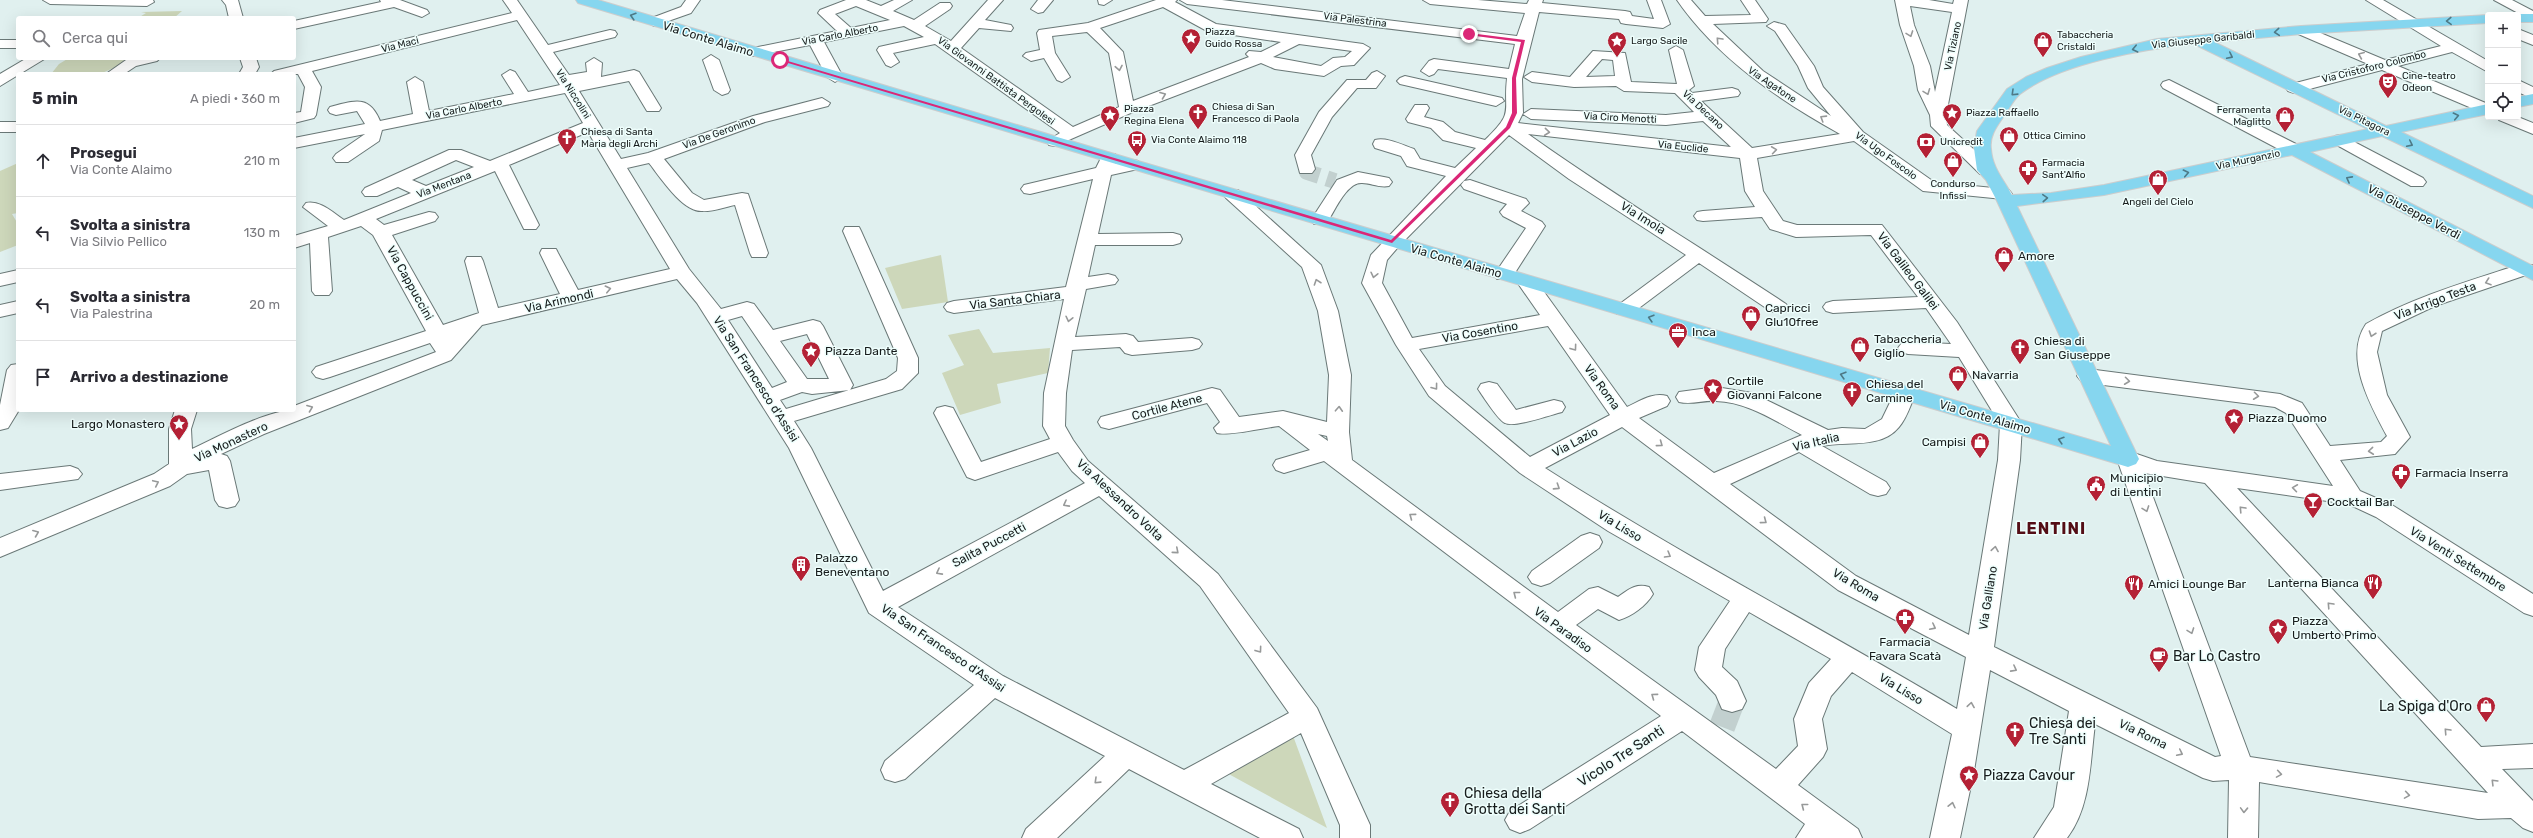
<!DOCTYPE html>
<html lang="it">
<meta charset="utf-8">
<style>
:root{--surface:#fff;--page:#f2f2f3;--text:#2b2b33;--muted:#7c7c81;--line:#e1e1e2}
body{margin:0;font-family:Rubik,sans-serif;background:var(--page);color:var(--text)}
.controls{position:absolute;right:12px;top:12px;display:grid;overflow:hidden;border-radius:4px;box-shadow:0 4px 16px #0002}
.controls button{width:36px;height:36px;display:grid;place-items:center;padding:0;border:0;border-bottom:1px solid var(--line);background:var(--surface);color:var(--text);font:20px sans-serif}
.stop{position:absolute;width:12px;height:12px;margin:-9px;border:3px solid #db2777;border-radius:50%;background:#fff}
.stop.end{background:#db2777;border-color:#fff;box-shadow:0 1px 4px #0008}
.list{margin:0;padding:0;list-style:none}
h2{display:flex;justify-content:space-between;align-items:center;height:52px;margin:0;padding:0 16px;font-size:17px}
h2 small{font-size:13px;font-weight:400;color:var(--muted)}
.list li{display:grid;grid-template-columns:26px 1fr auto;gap:12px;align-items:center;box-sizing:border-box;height:72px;padding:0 16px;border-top:1px solid var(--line)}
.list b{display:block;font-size:15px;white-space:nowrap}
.list p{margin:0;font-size:13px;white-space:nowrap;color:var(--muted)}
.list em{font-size:13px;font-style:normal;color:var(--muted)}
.icon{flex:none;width:22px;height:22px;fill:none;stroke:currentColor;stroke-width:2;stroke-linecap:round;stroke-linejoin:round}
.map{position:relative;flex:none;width:2533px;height:838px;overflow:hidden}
.search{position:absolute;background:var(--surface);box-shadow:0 4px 16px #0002;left:16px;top:16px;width:280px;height:44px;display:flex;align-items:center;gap:10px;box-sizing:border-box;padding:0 14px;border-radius:4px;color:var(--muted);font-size:15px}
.panel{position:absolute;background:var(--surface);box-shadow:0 4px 16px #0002;left:16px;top:72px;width:280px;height:340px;border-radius:4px}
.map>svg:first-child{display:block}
.green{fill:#cdd7ba}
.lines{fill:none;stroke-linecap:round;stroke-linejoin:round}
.minor-tunnel-far1{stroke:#c2d0cf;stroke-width:16;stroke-dasharray:16 8;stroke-linecap:butt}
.minor-tunnel{stroke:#c2d0cf;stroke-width:26;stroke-dasharray:26 13;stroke-linecap:butt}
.minor-casing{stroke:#6a7877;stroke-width:2}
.major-casing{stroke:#cccdcd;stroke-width:2}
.minor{fill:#fff;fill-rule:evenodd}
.major{fill:#86d6ef;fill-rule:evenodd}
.oneway{stroke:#4e7986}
.oneway2{stroke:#979999}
.route{fill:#db2777}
.labels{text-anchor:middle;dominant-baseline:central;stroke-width:3;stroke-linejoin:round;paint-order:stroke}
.far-street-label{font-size:10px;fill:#171c1c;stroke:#eefefc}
.far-poi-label{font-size:10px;fill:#171c1c;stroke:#eefefc;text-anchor:start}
.street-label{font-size:12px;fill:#171c1c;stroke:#eefefc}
.poi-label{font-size:12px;fill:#171c1c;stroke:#eefefc;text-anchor:start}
.near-poi-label{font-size:14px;fill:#171c1c;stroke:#eefefc;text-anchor:start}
.near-street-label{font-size:14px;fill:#171c1c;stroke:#eefefc}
.district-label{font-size:16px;font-weight:bold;letter-spacing:1px;fill:#540e16;stroke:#eefefc}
</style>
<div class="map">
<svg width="2533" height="838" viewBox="0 0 2533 838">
<rect width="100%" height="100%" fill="#e0f0ef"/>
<path class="green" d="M 182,11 L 174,18 L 138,18 L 146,13 L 141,12 Z
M 69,58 L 136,58 L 100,74 L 51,74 L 59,64 Z
M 18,163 L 18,213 L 12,214 L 18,224 L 18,245 L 0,252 L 0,171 Z
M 941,255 L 948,302 L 902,309 L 885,268 Z
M 979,329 L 993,353 L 1050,348 L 1048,373 L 997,384 L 1001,403 L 960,415 L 942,373 L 964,365 L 948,335 Z
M 1292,733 L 1327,828 L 1225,772 Z"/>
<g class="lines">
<path class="minor-tunnel-far1" d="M 1306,169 L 1307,172 L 1335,181"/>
<path class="minor-tunnel" d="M 1722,727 L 1732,701"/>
<defs>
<path id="minor" d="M 43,0 L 153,0 L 154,2 L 147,6 L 50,4 Z
M 222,0 L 238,0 L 243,18 L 229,18 L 226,5 Z
M 380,0 L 400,0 L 427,10 L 429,13 L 422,17 L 394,7 L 294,29 L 294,21 L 381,2 Z
M 503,0 L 517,0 L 548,45 L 610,30 L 615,31 L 617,34 L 615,37 L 553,52 L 569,75 L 587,72 L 586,63 L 594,58 L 602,63 L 601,77 L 634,70 L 639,72 L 661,108 L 659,111 L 647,111 L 629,81 L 579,91 L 621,159 L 648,153 L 753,116 L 822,98 L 830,103 L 828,106 L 765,122 L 664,159 L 692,193 L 704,200 L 742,193 L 748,194 L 768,253 L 766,257 L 752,257 L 750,253 L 735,205 C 725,207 712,212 701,211 C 682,211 660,177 649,163 L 627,168 L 689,269 L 721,309 L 747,302 L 754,304 L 773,330 L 813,320 L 820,322 L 823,326 L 853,385 L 850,390 L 812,394 L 802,392 L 780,400 L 786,409 L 886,379 L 897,371 L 898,358 L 843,231 L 845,227 L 859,227 L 861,231 L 918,358 L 918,373 L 902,389 L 794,421 L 811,448 L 883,591 L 1085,483 L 1072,471 L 1058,452 L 975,480 L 967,477 L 934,413 L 937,408 L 945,406 L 953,408 L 981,462 L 1050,439 L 1043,426 L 1044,393 L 1064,299 L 954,313 L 947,311 L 944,307 L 947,303 L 954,301 L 1066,287 L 1093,179 L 1030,194 L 1024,193 L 1021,189 L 1024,185 L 1096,168 L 1103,154 L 1115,154 L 1118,158 L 1115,164 L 1132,160 L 1138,161 L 1141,165 L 1138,169 L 1111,175 L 1098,234 L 1173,233 L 1180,235 L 1182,239 L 1180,243 L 1173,245 L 1095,245 L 1088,277 L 1108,274 L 1115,276 L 1118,280 L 1115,284 L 1086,289 L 1075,337 L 1126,334 L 1133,336 L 1138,342 L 1192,338 L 1199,340 L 1202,344 L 1199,348 L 1192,350 L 1132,355 L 1125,353 L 1120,347 L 1072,350 L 1066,393 L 1065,426 L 1073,440 L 1088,461 L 1218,574 L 1317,708 L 1370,825 L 1370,838 L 1340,838 L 1340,825 L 1301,733 L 1211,784 L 1299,829 L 1303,838 L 1260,838 L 1129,769 L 1057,838 L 1022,838 L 1026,829 L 1105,756 L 995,698 L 905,779 L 895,782 L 885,779 L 881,770 L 885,761 L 974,685 L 869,613 L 789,448 L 697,303 L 677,279 L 482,325 L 451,360 L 264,434 L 221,454 L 227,456 L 230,461 L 239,500 L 235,506 L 227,508 L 219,506 L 215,500 L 209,470 L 187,474 L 170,486 L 0,557 L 0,538 L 154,474 L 169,464 L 169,429 L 175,410 L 197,410 L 191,429 L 192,449 C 218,437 267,410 294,410 L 294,406 L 436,352 L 430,343 L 330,377 L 323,379 L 316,377 L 312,372 L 316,367 L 426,331 L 373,235 L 361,226 L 328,237 L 332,291 L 329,295 L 315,295 L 312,291 L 310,243 L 294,248 L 294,236 L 328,226 L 303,207 L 306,203 C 320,200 332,212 344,220 L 411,193 L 398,187 L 377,196 L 365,196 L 362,192 L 365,188 L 449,150 L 461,150 L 490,161 L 583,123 L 565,93 L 382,130 L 379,141 L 348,162 L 336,162 L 333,158 L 336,154 L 365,134 L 294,148 L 294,138 L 365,124 L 357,111 L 336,115 L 330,113 L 328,110 L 330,107 C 354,101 369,94 380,121 L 413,114 L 407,82 L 415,77 L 423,82 L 429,111 L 514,94 L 502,75 L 510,70 L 515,72 L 528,92 L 560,85 L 517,20 L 312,71 L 321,87 L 316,115 L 314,118 L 294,123 L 294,113 L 301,112 L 305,87 L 298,74 L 271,74 L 274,71 L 512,13 ZM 588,132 L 670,269 L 578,290 L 558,253 L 556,249 L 542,249 L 540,253 L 560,294 L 498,308 L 483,261 L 481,257 L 467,257 L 465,261 L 479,313 L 443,325 L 392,235 L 435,221 L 438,217 L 435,213 L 429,212 L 384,225 L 376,219 L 495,171 L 524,229 L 536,229 L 539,225 L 509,165 ZM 456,160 L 474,167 L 426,186 L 412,180 ZM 742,316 L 787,382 L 772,388 L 728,320 ZM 807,334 L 829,379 L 807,379 L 780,341 ZM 1099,496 L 1200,586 L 1289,713 L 1184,770 L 1003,676 L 898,607 Z
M 686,0 L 700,0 L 691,13 L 654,26 L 647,22 L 649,19 L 681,7 Z
M 846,0 L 866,0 L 881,6 L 894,0 L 912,0 L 893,11 L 914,20 L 940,3 L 950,3 L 952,6 L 950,9 L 925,26 L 951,41 L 988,0 L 1003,0 L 985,20 L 1011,25 L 1013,28 L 1011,31 L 979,28 L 961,48 L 1073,127 L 1119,107 L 1109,53 L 1087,32 L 1052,36 L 1055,53 L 1070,77 L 1062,82 L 1057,80 L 1044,58 L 1031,61 L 1023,56 L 1026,53 L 1040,50 L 1037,33 L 1039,30 L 1088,23 L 1156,0 L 1177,0 L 1175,2 L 1216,24 L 1363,44 L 1370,48 L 1354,65 L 1341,66 L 1324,76 L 1275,69 L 1261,63 L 1133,112 L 1055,146 L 1049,145 L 1047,141 L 1060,133 L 935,44 L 893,53 L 899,62 L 891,67 L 886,65 L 877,50 L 879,47 L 924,37 L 904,26 L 824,42 L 843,77 L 835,82 L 827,77 L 810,45 L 753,56 L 746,52 L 753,48 L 837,31 L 818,13 L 820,10 ZM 856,6 L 890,20 L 851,28 L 835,14 ZM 1163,7 L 1207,31 L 1281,42 L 1261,52 L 1249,51 L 1246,54 L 1249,57 L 1133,101 L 1123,52 L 1100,28 ZM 1299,44 L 1352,51 L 1345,57 L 1333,58 L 1321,66 L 1273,57 Z
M 1038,0 L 1053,0 L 1043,12 L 1038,13 L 1031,9 Z
M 1098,0 L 1112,0 L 1104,5 L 1099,4 Z
M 1180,0 L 1222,0 L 1517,36 L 1525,13 L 1430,4 L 1423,0 L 1478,0 L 1527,4 L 1529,0 L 1543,0 L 1542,3 L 1625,11 L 1630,12 L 1632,16 L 1654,19 L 1647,0 L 1661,0 L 1670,24 L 1663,28 L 1626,24 L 1621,23 L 1619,19 L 1539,12 L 1522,79 L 1523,113 L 1518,123 L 1731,147 L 1703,121 L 1666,125 L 1531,119 L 1523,114 L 1531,109 L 1666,115 L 1694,112 L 1675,93 L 1624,91 L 1616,86 L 1574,87 L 1532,82 L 1524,77 L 1532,72 L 1570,77 L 1593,51 L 1625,53 L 1631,82 L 1677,84 L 1669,50 L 1676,46 L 1683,50 L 1694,86 L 1689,90 L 1692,93 L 1732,88 L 1738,90 L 1740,93 L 1738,96 L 1701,101 L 1752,148 L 1840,134 C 1779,100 1717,58 1677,0 L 1691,0 L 1705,16 L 1751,15 L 1741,0 L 1755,0 L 1768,19 L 1766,22 L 1713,24 L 1763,71 L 1831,116 L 1808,88 L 1798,66 L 1775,31 L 1767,26 L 1774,22 L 1785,25 L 1814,66 L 1823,87 L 1863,132 L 1934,182 L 2003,189 L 2009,190 L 2012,194 L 2009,198 L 2003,199 L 1923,191 L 1854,141 L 1757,158 L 1763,191 L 1783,221 L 1797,225 L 1882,225 L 1957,322 L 2022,424 L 2020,460 L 1994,647 L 2215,757 L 2221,756 L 2117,459 L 2120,454 L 2128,451 L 2157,461 L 2333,486 L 2286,413 L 2275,407 L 2088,383 L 2081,381 L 2077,376 L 2081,371 L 2088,369 L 2280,394 L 2302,403 L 2330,446 L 2381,442 L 2387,436 C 2371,406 2343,357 2366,324 C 2414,297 2466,282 2518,265 L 2532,265 L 2532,273 L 2435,306 L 2382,331 L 2377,352 L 2387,395 L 2410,437 L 2395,454 L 2340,460 L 2360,491 L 2392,505 L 2533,594 L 2533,616 L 2524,613 L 2376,517 L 2348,504 L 2237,488 L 2481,747 L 2533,744 L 2533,768 L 2502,769 L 2533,801 L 2533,832 L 2523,828 L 2511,818 L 2478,819 L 2259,782 L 2258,838 L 2228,838 L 2229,780 L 2213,781 L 2203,778 L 2095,724 C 2090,762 2091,807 2067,838 L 2034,838 L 2054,807 L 2069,711 L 1990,670 L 1974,771 L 1960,838 L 1930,838 L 1952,734 L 1852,672 L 1831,696 L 1822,719 L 1827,749 L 1823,757 L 1798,785 L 1858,829 L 1862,838 L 1796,838 L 1805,824 L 1682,731 L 1530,829 L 1520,833 L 1510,829 L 1505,820 L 1510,811 L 1661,716 L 1324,461 L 1284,473 L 1276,470 L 1273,465 L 1276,460 L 1310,450 L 1279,426 C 1263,428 1229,436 1217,433 L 1214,428 L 1220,422 L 1207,403 L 1109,429 L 1101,427 L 1098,422 L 1101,417 L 1212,388 L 1220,390 L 1239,417 L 1283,411 L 1327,422 L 1329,375 L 1318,311 L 1302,267 L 1226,198 L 1223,194 L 1226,190 L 1238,190 L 1321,265 L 1338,311 L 1351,375 L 1349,432 L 1352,460 L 1558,612 L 1589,589 L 1598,587 L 1618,597 C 1629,589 1636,583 1649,587 L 1653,594 C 1646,606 1632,616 1619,620 L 1598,609 L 1576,625 L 1776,769 L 1798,746 L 1794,719 L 1809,683 L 1831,659 L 1749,612 L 1725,649 L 1722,667 L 1737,681 L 1746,701 L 1742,709 L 1732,712 L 1722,709 L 1716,695 L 1699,677 L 1695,670 L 1699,647 L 1730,601 L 1608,531 L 1520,473 L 1429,396 L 1396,345 L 1362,283 L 1371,255 L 1446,176 L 1407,166 L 1401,156 L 1375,148 L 1373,144 L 1375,140 C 1387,137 1402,145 1414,149 L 1420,159 L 1455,168 L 1476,148 L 1443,140 L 1431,128 L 1408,122 L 1406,119 L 1415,105 L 1427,105 L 1429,108 L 1424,117 L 1443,122 L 1455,132 L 1485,140 C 1515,111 1503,114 1507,78 L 1438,69 L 1434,74 L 1429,76 L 1421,71 L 1429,61 L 1434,59 L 1509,69 L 1515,44 L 1187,4 ZM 1602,59 L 1613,60 L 1615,76 L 1586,77 ZM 1528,134 L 1740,158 L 1745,191 L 1755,207 L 1703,211 L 1697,212 L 1694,216 L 1697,220 L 1703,221 L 1762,217 L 1770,229 L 1796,237 L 1871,235 L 1918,297 L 1833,301 L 1826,303 L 1823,307 L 1826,311 L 1833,313 L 1926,308 L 1951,344 L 1908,342 L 1901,344 L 1898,348 L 1901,352 L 1908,354 L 1959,357 L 2000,424 L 1998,460 L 1969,635 L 1856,576 L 1730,484 L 1799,452 L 1870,494 L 1878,496 L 1886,494 L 1890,488 L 1886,482 L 1822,446 C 1848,441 1881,449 1899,427 C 1907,418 1911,403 1916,393 L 1913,388 L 1905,386 L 1897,388 L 1882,419 L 1865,429 L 1842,428 L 1828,430 L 1752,393 L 1716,387 L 1679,392 L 1676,397 L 1679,402 C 1692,405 1704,400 1716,401 C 1748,402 1775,421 1802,435 L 1714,473 L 1639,418 L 1667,406 L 1670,401 L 1667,396 C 1653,392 1640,401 1627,407 L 1534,278 L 1520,278 L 1517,282 L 1540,315 L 1412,338 L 1382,283 L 1387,260 L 1399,246 L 1509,135 L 1569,179 L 1686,255 L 1617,306 L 1614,310 L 1617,314 L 1631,314 L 1699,263 L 1772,312 L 1786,312 L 1789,308 L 1786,304 C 1700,247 1612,194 1528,134 ZM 1548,326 L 1610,415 L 1530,457 L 1445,386 L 1419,349 ZM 1622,427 L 1838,590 L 1966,657 L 1957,709 C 1820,627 1679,554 1545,468 ZM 1318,434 L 1327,436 L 1328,441 ZM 2144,473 L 2205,483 L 2488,793 L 2250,757 Z
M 1895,0 L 1929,0 L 1953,4 L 1954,0 L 1968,0 L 1946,115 L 1947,125 L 1992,166 L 1995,170 L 1992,174 L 1980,174 L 1931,126 L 1930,115 L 1918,90 L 1914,66 L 1900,25 ZM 1910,6 L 1952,12 L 1935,92 L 1930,66 L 1914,25 Z
M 2366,0 L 2383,0 L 2488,61 L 2488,72 L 2452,52 L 2398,66 L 2488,104 L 2488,115 L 2382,70 L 2294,93 L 2288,91 L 2286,88 L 2288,85 L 2368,64 L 2296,33 L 2294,30 L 2296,27 L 2306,27 L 2385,60 L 2441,46 Z
M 2494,0 L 2512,0 L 2533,11 L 2533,21 Z
M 2518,29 L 2533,35 L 2533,45 L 2518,39 Z
M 0,40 L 18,40 L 18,48 L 0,48 Z
M 711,55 L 719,60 L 730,90 L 728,93 L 722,95 L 714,90 L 703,60 Z
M 27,58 L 46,58 L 0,86 L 0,74 Z
M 133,58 L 160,58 L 157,61 L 136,66 L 124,74 L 106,74 L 126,60 Z
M 240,58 L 256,58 L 259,67 L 255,74 L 239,74 L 243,67 Z
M 1377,71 L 1385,76 L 1376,88 L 1357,88 L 1332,117 L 1311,155 L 1315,169 L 1312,173 L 1300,173 L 1295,155 L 1319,112 L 1347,80 L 1366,80 L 1372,73 Z
M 1405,76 L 1502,98 L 1504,101 L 1496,106 L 1400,84 L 1397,81 L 1400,78 Z
M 2169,80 L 2300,146 L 2302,150 L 2300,154 L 2288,154 L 2163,88 L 2161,85 L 2163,82 Z
M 2518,80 L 2533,87 L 2533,99 L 2518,92 Z
M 2497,117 L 2518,117 L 2533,123 L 2533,134 L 2499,120 Z
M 0,122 L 18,122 L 18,132 L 0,132 Z
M 2341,135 L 2423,178 L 2426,182 L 2423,186 L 2411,186 L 2335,144 L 2333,140 L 2335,136 Z
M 1358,172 L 1389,178 L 1392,182 L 1389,186 C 1379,188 1371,183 1362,183 C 1346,182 1334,213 1326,224 L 1314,224 L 1311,220 L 1337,180 Z
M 1470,180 L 1526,199 L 1529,203 L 1521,211 L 1542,222 L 1545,226 L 1511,279 L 1497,279 L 1494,275 L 1526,228 L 1503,216 L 1500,212 L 1507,204 L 1464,189 L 1461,185 L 1464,181 Z
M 18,270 L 18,282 L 0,286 L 0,274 Z
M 18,301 L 18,313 L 0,317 L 0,305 Z
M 18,364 L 19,410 L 8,428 L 0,430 L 0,405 L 7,370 L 11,365 Z
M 1489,382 L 1497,384 L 1516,410 L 1554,400 L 1562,402 L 1565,407 L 1562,412 C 1550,415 1514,428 1505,423 C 1498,420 1483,396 1478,389 L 1481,384 Z
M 70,466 L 78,469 L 82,474 L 78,479 L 0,490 L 0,474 Z
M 1590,533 L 1599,536 L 1602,542 L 1599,548 L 1550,583 L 1541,586 L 1532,583 L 1528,577 L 1532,571 L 1581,536 Z"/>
<path id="major" d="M 576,0 L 598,0 L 1138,161 L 2111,446 L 1997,201 L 1986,180 L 1977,170 L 1974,148 L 1977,131 L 2007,89 L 2026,77 L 2047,68 L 2081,57 L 2157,39 L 2301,26 L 2488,15 L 2488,23 L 2301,34 L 2214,42 L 2386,126 L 2488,104 L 2488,114 L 2401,132 L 2533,196 L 2533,208 L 2382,136 L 2310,152 L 2533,266 L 2533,280 L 2292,155 L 2104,195 L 2017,206 L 2139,459 L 2136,464 L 2128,467 L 578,3 ZM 2194,44 L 2368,129 L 2104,185 L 2051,193 L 2012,195 C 2003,179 1992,167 1991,149 C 1989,136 1997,126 2004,116 C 2009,109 2013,100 2020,94 C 2060,63 2144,49 2194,44 Z
M 2518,14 L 2533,14 L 2533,22 L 2518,22 L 2518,15 L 2513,15 Z
M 2533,94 L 2533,104 L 2518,107 L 2518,97 Z"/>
</defs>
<use href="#minor" class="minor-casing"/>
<use href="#major" class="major-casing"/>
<use href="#minor" class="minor"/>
<use href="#major" class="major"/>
</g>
<defs><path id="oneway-chevron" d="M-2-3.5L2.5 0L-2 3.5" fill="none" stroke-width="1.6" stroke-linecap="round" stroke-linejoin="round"/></defs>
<g class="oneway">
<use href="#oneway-chevron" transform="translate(633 16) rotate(-163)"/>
<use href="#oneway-chevron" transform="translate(2449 21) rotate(178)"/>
<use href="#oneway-chevron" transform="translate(2277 32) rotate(175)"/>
<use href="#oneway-chevron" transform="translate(2135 49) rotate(167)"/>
<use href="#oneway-chevron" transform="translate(2230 56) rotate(26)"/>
<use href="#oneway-chevron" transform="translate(2014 93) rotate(136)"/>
<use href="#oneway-chevron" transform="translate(2456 116) rotate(-12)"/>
<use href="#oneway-chevron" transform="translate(2410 144) rotate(26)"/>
<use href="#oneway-chevron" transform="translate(2186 173) rotate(-12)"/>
<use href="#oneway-chevron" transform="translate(2349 179) rotate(-152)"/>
<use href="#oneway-chevron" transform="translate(2045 198) rotate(-4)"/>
<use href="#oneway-chevron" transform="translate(1651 318) rotate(-164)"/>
<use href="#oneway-chevron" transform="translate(1843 375) rotate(-164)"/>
<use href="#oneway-chevron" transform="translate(2061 440) rotate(-163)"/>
</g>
<g class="oneway2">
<use href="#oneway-chevron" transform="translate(1910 34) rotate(70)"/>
<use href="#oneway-chevron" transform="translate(1719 40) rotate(-133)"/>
<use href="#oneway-chevron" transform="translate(2361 55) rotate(-157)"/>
<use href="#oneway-chevron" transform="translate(1119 68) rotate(79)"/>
<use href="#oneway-chevron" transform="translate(1927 92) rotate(69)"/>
<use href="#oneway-chevron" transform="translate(1163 95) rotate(-21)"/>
<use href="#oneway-chevron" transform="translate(1823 118) rotate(-148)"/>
<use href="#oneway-chevron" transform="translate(1547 132) rotate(6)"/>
<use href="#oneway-chevron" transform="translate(1774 150) rotate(-8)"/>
<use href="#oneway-chevron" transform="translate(1374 275) rotate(103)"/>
<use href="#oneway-chevron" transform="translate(1317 282) rotate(-109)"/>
<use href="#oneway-chevron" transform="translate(2488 282) rotate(161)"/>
<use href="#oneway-chevron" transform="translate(608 289) rotate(-13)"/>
<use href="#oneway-chevron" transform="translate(1069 319) rotate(103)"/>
<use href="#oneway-chevron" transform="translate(2372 334) rotate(109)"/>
<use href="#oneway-chevron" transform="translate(1574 348) rotate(54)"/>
<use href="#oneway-chevron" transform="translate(2127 381) rotate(7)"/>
<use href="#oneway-chevron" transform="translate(1435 387) rotate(53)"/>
<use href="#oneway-chevron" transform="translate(2256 396) rotate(7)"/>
<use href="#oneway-chevron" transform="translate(310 408) rotate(-21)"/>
<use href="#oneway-chevron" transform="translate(1339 409) rotate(-87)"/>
<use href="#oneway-chevron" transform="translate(1660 444) rotate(36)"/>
<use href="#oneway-chevron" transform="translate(2371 451) rotate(174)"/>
<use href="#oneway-chevron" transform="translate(156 483) rotate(-25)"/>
<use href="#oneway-chevron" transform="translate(1557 487) rotate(33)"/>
<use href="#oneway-chevron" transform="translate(2295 488) rotate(-172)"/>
<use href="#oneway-chevron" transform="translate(1066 504) rotate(152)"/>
<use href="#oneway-chevron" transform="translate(2146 509) rotate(70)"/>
<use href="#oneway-chevron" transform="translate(2242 509) rotate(-133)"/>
<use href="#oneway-chevron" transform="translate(1412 516) rotate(-143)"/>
<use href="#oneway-chevron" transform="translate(1764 521) rotate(37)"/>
<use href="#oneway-chevron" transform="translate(36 533) rotate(-22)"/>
<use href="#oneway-chevron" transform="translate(1995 549) rotate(-81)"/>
<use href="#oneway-chevron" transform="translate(1176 551) rotate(41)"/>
<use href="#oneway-chevron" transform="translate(1668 555) rotate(30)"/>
<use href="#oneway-chevron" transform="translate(939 572) rotate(152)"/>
<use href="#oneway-chevron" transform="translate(1516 594) rotate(-142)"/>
<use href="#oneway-chevron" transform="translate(2330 605) rotate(-133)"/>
<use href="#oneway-chevron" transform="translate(1933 627) rotate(27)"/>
<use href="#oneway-chevron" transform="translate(2191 631) rotate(70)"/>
<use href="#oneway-chevron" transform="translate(1259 650) rotate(54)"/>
<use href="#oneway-chevron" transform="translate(2014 669) rotate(28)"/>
<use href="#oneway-chevron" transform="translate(1654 696) rotate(-144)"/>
<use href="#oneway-chevron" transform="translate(1971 705) rotate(-81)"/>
<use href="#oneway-chevron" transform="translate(2447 731) rotate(-133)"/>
<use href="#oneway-chevron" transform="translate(2180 753) rotate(26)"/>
<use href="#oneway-chevron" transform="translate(2279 774) rotate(9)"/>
<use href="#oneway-chevron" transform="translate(1097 781) rotate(136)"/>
<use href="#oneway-chevron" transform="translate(2494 782) rotate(-135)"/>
<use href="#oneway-chevron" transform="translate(2407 795) rotate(9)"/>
<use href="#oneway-chevron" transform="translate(1952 805) rotate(-77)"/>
<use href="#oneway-chevron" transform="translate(1804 806) rotate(-142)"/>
<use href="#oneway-chevron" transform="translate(2244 810) rotate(92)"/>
</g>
<path class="route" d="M 1469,33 L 1525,40 L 1516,78 L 1517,113 L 1510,128 L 1392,243 L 778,60 L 781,59 L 1391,240 L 1506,127 L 1512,113 L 1512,78 L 1521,42 L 1468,35 Z"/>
<defs>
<symbol id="sight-pin" viewBox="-11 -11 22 30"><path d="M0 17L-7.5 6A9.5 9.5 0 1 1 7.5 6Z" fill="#b42135" stroke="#eefefc"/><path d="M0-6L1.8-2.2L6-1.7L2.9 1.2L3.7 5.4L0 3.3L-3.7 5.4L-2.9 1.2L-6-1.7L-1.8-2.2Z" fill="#fff"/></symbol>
<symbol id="shop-pin" viewBox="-11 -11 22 30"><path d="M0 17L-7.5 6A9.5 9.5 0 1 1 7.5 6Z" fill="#b42135" stroke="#eefefc"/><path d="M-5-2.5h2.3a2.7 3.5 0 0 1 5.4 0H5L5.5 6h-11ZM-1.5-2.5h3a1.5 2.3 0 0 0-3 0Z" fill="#fff"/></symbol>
<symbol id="theatre-pin" viewBox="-11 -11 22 30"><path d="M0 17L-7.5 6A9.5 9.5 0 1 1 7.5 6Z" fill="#b42135" stroke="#eefefc"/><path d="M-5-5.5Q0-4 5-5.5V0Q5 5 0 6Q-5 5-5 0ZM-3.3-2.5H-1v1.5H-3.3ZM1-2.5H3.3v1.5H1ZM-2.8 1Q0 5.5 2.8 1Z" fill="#fff"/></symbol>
<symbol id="church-pin" viewBox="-11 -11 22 30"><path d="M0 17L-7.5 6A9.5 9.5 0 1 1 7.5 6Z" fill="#b42135" stroke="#eefefc"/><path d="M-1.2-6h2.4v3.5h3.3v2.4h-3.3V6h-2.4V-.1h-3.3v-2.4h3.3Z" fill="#fff"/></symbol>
<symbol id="bus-pin" viewBox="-11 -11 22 30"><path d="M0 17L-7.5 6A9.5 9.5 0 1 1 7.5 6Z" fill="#b42135" stroke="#eefefc"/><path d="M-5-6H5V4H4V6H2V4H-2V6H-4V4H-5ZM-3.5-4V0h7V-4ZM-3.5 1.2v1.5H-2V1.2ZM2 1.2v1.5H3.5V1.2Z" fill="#fff"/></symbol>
<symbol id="bank-pin" viewBox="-11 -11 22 30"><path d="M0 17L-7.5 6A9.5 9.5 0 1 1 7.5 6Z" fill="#b42135" stroke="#eefefc"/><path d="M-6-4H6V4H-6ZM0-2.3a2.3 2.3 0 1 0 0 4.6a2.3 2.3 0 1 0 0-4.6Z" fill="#fff"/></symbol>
<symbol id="pharmacy-pin" viewBox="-11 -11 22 30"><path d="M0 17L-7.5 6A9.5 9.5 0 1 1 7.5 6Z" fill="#b42135" stroke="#eefefc"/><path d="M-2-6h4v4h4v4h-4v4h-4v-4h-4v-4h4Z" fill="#fff"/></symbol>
<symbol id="office-pin" viewBox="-11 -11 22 30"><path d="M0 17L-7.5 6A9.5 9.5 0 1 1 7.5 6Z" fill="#b42135" stroke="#eefefc"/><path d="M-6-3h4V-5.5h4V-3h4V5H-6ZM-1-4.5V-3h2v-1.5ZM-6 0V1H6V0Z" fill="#fff"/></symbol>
<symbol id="civic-pin" viewBox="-11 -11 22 30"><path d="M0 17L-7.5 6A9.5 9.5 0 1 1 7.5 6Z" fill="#b42135" stroke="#eefefc"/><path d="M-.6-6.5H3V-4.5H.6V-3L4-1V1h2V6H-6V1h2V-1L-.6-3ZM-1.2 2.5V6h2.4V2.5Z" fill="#fff"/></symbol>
<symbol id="bar-pin" viewBox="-11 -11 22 30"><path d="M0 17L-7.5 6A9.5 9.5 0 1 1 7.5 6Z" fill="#b42135" stroke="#eefefc"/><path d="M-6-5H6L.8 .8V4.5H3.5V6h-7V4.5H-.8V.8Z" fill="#fff"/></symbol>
<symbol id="building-pin" viewBox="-11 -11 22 30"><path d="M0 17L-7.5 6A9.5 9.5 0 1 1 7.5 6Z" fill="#b42135" stroke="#eefefc"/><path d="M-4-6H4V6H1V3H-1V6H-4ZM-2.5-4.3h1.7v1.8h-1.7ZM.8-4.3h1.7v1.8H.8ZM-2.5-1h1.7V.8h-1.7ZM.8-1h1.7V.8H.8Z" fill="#fff"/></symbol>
<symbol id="restaurant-pin" viewBox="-11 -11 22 30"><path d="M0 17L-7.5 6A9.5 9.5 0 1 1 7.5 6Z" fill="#b42135" stroke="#eefefc"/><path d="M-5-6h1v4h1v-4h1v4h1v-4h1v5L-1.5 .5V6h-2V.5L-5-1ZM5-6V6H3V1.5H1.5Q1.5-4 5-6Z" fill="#fff"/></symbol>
<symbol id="cafe-pin" viewBox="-11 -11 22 30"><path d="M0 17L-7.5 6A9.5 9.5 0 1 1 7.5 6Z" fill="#b42135" stroke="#eefefc"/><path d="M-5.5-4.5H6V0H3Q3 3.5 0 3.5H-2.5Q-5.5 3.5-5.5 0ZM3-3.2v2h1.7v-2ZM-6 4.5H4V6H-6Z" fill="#fff"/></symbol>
</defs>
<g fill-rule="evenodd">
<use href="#sight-pin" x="1180" y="27" width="22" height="30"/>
<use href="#sight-pin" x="1606" y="30" width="22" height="30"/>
<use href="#shop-pin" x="2032" y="30" width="22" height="30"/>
<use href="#theatre-pin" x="2377" y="71" width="22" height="30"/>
<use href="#church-pin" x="1187" y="102" width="22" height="30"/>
<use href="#sight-pin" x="1941" y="102" width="22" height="30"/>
<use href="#sight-pin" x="1099" y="104" width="22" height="30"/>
<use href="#shop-pin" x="2274" y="105" width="22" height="30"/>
<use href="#shop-pin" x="1998" y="125" width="22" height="30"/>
<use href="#church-pin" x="556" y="127" width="22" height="30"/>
<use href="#bus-pin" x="1126" y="129" width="22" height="30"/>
<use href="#bank-pin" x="1915" y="131" width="22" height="30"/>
<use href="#shop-pin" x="1942" y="150" width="22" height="30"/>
<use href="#pharmacy-pin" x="2017" y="158" width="22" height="30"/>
<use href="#shop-pin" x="2147" y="168" width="22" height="30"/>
<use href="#shop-pin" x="1993" y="245" width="22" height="30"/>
<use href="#shop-pin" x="1740" y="304" width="22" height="30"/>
<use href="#office-pin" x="1667" y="321" width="22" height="30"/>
<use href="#shop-pin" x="1849" y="335" width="22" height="30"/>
<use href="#church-pin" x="2009" y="337" width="22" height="30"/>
<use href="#sight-pin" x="800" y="340" width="22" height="30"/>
<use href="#shop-pin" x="1947" y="364" width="22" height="30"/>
<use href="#sight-pin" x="1702" y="377" width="22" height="30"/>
<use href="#church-pin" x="1841" y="380" width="22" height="30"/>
<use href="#sight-pin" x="2223" y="407" width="22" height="30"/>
<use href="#sight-pin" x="168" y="413" width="22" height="30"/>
<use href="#shop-pin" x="1969" y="431" width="22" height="30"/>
<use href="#pharmacy-pin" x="2390" y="462" width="22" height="30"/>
<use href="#civic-pin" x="2085" y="474" width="22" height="30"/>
<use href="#bar-pin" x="2302" y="491" width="22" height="30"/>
<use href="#building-pin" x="790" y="554" width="22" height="30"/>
<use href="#restaurant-pin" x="2362" y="572" width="22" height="30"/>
<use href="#restaurant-pin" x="2123" y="573" width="22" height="30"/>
<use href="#pharmacy-pin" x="1894" y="607" width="22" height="30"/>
<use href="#sight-pin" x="2267" y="617" width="22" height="30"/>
<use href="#cafe-pin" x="2148" y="645" width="22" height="30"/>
<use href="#shop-pin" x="2475" y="695" width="22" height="30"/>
<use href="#church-pin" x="2004" y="720" width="22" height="30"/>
<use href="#sight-pin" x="1958" y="764" width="22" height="30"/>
<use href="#church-pin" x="1439" y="790" width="22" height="30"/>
</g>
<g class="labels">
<g class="far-street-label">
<text transform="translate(1355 20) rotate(7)">Via Palestrina</text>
<text transform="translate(840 35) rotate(-11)">Via Carlo Alberto</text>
<text transform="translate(2203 40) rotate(-6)">Via Giuseppe Garibaldi</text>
<text transform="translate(400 45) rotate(-14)">Via Maci</text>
<text transform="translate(1953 46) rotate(-78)">Via Tiziano</text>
<text transform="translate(2374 67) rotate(-14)">Via Cristoforo Colombo</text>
<text transform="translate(996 81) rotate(36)">Via Giovanni Battista Pergolesi</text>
<text transform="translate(1772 85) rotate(34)">Via Agatone</text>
<text transform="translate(573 94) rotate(58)">Via Niccolini</text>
<text transform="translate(464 109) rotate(-11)">Via Carlo Alberto</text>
<text transform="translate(1703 110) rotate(43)">Via Decano</text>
<text transform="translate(1620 118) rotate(3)">Via Ciro Menotti</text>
<text transform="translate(2364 121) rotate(26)">Via Pitagora</text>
<text transform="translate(719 133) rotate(-20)">Via De Geronimo</text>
<text transform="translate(1683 147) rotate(6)">Via Euclide</text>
<text transform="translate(1886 156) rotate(36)">Via Ugo Foscolo</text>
<text transform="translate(2248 160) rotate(-12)">Via Murganzio</text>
<text transform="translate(444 185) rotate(-21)">Via Mentana</text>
</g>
<g class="far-poi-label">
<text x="1205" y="32">Piazza<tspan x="1205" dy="12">Guido Rossa</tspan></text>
<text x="2057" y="35">Tabaccheria<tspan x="2057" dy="12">Cristaldi</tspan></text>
<text x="1631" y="41">Largo Sacile</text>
<text x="2402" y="76">Cine-teatro<tspan x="2402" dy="12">Odeon</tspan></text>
<text x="1212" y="107">Chiesa di San<tspan x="1212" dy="12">Francesco di Paola</tspan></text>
<text x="1124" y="109">Piazza<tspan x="1124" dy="12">Regina Elena</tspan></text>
<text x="2271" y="110" text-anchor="end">Ferramenta<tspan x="2271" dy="12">Maglitto</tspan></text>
<text x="1966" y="113">Piazza Raffaello</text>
<text x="581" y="132">Chiesa di Santa<tspan x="581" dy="12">Maria degli Archi</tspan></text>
<text x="2023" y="136">Ottica Cimino</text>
<text x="1151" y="140">Via Conte Alaimo 118</text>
<text x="1940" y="142">Unicredit</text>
<text x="2042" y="163">Farmacia<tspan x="2042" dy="12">Sant'Alfio</tspan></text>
<text x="1953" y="184" text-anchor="middle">Condurso<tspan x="1953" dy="12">Infissi</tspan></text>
<text x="2158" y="202" text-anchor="middle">Angeli del Cielo</text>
</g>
<g class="street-label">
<text transform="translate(708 39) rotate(17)">Via Conte Alaimo</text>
<text transform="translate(2414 212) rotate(28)">Via Giuseppe Verdi</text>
<text transform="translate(1643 218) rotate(32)">Via Imola</text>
<text transform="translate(1456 261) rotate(16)">Via Conte Alaimo</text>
<text transform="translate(1908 271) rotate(53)">Via Galileo Galilei</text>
<text transform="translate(410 283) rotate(61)">Via Cappuccini</text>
<text transform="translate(1015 300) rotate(-7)">Via Santa Chiara</text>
<text transform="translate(559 301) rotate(-13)">Via Arimondi</text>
<text transform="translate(2435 301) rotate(-21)">Via Arrigo Testa</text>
<text transform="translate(1480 332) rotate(-10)">Via Cosentino</text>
<text transform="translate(756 379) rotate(57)">Via San Francesco d'Assisi</text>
<text transform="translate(1602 387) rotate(54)">Via Roma</text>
<text transform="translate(1167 407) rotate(-15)">Cortile Atene</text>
<text transform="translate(1985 417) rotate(16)">Via Conte Alaimo</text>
<text transform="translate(231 442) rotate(-25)">Via Monastero</text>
<text transform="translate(1575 442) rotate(-28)">Via Lazio</text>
<text transform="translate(1816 442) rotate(-13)">Via Italia</text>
<text transform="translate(1120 500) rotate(43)">Via Alessandro Volta</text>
<text transform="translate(1620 526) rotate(31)">Via Lisso</text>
<text transform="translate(989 545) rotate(-28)">Salita Puccetti</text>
<text transform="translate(2458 559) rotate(32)">Via Venti Settembre</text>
<text transform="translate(1856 585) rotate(31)">Via Roma</text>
<text transform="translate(1988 598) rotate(-81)">Via Galliano</text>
<text transform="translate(1563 630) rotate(36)">Via Paradiso</text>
<text transform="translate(943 648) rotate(34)">Via San Francesco d'Assisi</text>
<text transform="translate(1901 689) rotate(31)">Via Lisso</text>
<text transform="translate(2143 734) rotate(26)">Via Roma</text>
</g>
<g class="poi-label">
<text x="2018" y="256">Amore</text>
<text x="1765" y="308">Capricci<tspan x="1765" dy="14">Glu10free</tspan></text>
<text x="1692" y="332">Inca</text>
<text x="1874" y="339">Tabaccheria<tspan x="1874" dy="14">Giglio</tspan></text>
<text x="2034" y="341">Chiesa di<tspan x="2034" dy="14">San Giuseppe</tspan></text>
<text x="825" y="351">Piazza Dante</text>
<text x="1972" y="375">Navarria</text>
<text x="1727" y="381">Cortile<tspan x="1727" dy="14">Giovanni Falcone</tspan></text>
<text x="1866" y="384">Chiesa del<tspan x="1866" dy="14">Carmine</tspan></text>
<text x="2248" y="418">Piazza Duomo</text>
<text x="165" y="424" text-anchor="end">Largo Monastero</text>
<text x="1966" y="442" text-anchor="end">Campisi</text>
<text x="2415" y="473">Farmacia Inserra</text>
<text x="2110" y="478">Municipio<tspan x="2110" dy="14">di Lentini</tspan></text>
<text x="2327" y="502">Cocktail Bar</text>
<text x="815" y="558">Palazzo<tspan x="815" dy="14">Beneventano</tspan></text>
<text x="2359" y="583" text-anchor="end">Lanterna Bianca</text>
<text x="2148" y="584">Amici Lounge Bar</text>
<text x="2292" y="621">Piazza<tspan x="2292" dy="14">Umberto Primo</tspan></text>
<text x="1905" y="642" text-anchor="middle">Farmacia<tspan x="1905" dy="14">Favara Scatà</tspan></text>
</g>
<g class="near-poi-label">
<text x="2173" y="656">Bar Lo Castro</text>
<text x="2472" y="706" text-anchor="end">La Spiga d'Oro</text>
<text x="2029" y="723">Chiesa dei<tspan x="2029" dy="16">Tre Santi</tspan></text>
<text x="1983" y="775">Piazza Cavour</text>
<text x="1464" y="793">Chiesa della<tspan x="1464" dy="16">Grotta dei Santi</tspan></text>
</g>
<g class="near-street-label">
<text transform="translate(1621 756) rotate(-33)">Vicolo Tre Santi</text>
</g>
<g class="district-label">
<text x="2051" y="528">LENTINI</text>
</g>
</g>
</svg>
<div class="controls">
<button>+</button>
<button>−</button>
<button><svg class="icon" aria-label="locate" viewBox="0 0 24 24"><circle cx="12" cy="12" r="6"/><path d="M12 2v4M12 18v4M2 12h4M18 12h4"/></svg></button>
</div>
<div class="stop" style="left:780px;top:60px"></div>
<div class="stop end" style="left:1469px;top:34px"></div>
<div class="search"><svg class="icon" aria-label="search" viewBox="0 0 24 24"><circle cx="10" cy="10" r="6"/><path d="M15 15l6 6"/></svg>Cerca qui</div>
<section class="panel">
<h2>5 min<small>A piedi · 360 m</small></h2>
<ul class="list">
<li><svg class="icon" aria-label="ahead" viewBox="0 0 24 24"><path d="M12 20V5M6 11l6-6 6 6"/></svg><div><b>Prosegui</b><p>Via Conte Alaimo</p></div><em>210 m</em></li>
<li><svg class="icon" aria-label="left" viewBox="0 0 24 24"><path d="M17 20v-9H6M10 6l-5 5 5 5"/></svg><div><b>Svolta a sinistra</b><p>Via Silvio Pellico</p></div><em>130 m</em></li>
<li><svg class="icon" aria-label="left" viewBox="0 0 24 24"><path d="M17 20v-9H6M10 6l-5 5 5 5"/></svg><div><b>Svolta a sinistra</b><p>Via Palestrina</p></div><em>20 m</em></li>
<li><svg class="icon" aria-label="arrive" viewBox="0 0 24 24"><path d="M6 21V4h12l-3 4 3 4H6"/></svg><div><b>Arrivo a destinazione</b></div></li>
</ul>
</section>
</div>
